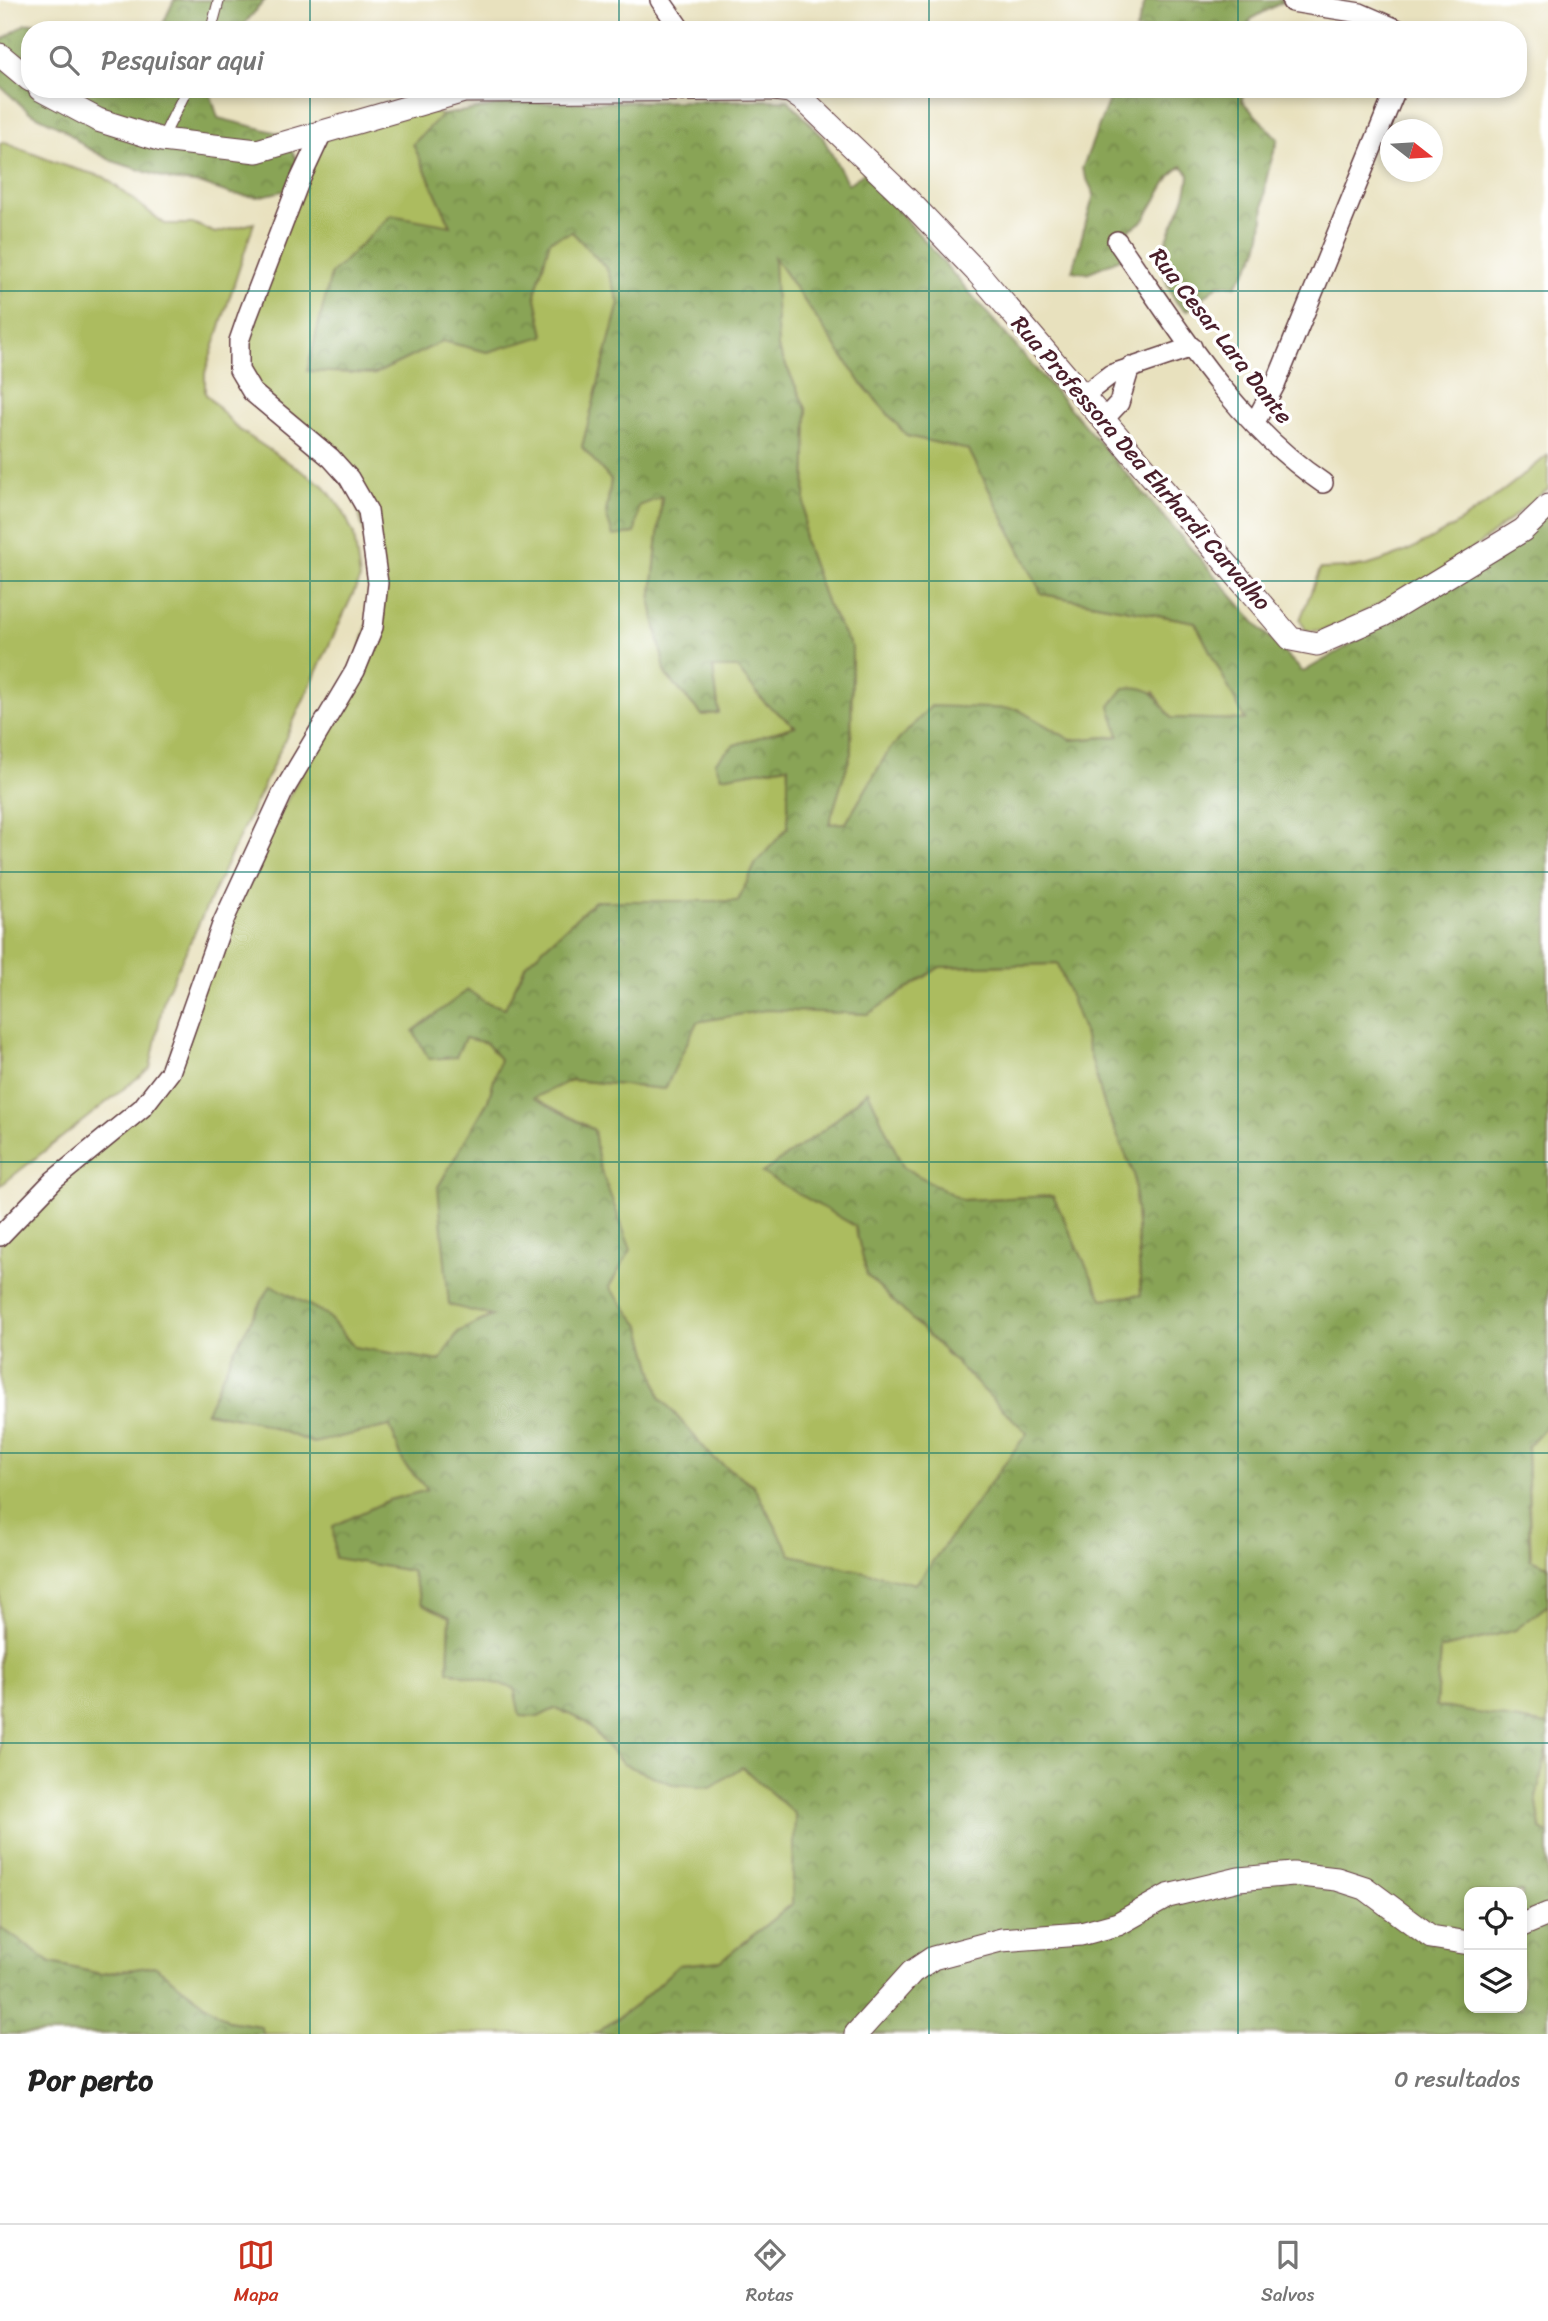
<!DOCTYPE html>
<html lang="pt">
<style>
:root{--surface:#fff;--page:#f2f2f2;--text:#222;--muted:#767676;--line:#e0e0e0;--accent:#c8321e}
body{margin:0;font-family:Sriracha,sans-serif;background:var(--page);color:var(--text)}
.controls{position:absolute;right:21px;bottom:21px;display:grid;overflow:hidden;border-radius:14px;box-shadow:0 4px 10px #0003}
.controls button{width:63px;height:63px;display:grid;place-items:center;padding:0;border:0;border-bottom:2px solid var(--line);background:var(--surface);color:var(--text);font:35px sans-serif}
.compass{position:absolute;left:1380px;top:119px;width:63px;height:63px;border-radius:50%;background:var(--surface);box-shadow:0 4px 10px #0003;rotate:107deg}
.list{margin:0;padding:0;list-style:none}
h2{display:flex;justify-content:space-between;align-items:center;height:91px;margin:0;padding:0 28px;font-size:30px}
h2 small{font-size:23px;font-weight:400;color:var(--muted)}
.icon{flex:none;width:38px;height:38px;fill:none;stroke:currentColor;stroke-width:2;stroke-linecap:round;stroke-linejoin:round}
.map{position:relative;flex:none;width:1548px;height:2034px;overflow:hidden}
.search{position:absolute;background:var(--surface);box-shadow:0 4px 10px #0003;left:21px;right:21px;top:21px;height:77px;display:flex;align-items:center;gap:18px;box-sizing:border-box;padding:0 24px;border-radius:28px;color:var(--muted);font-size:26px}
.sheet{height:189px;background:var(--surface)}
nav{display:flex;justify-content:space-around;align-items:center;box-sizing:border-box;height:98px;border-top:2px solid var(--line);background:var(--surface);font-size:19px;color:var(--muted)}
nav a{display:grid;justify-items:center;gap:4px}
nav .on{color:var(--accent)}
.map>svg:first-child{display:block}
.green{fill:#acbc5f;stroke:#7b6e45;stroke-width:2}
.forest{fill:url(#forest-crowns);stroke:#6a6240;stroke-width:2;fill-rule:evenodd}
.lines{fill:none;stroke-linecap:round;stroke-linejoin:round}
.service-casing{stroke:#623c41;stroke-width:12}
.minor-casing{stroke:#623c41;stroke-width:22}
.tertiary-casing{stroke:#623c41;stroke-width:25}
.service{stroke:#fff;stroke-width:10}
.minor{stroke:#fff;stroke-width:19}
.tertiary{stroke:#fff;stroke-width:23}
.grid{fill:none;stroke:#0f766e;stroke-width:2;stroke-opacity:0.55}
.labels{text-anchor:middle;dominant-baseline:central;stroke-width:7;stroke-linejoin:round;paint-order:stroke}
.street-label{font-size:23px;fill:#4a1f2b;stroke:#fff}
</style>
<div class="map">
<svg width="1548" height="2034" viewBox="0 0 1548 2034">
<defs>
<pattern id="forest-crowns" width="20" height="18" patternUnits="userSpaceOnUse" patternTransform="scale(1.75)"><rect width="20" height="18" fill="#89a456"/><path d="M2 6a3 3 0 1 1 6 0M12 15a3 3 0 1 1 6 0" fill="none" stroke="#728547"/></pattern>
</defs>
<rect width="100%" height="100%" fill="#fff"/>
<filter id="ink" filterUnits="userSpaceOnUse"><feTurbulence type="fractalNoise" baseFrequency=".0143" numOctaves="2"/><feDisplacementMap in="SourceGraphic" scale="14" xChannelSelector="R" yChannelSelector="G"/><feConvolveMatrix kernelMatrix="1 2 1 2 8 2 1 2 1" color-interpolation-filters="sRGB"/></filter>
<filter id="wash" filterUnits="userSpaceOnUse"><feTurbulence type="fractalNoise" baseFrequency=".00686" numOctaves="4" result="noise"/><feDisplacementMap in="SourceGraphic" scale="28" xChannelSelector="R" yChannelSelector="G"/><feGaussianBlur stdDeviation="1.57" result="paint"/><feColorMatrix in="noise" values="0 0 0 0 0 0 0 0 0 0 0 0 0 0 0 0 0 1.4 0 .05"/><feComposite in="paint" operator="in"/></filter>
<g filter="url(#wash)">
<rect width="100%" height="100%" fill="#e8e1be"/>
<path class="green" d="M 415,105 L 442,115 L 413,144 L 451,226 L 375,374 L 443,341 L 488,352 L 544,335 L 535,294 L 550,240 L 572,231 L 607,269 L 619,303 L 582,447 L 611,480 L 606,514 L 662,497 L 651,603 L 666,675 L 702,715 L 719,713 L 713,667 L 737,668 L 765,703 L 795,726 L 735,745 L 721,777 L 788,766 L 789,827 L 756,863 L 738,901 L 595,901 L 526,964 L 505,1009 L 485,1002 L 464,1037 L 486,1042 L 500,1059 L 488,1101 L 438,1187 L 493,1315 L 458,1332 L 440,1361 L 354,1347 L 326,1314 L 206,1412 L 255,1421 L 313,1443 L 390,1425 L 404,1464 L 428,1490 L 389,1500 L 335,1557 L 411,1571 L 422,1604 L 450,1616 L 448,1671 L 514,1688 L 538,1717 L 556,1708 L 586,1722 L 623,1764 L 710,1787 L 742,1767 L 796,1814 L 792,1904 L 721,1961 L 679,1965 L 636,2005 L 595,2034 L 264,2034 L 260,2026 L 228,2021 L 154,1966 L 101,1974 L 51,1963 L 0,1927 L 0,1236 L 154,1096 L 223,922 L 355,671 L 378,583 L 349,478 L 252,392 L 239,341 L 321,135 Z
M 3,142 L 62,165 L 104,177 L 165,224 L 195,224 L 215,233 L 254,223 L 205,373 L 205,393 L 238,429 L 324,486 L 343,511 L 354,535 L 360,579 L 164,998 L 150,1068 L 0,1186 L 0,144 Z
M 773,256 L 862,384 L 907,436 L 969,450 L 1042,594 L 1195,622 L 1246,720 L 1171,718 L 1154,692 L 1119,736 L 1071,740 L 1017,709 L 889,750 L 846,823 L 829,824 L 851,753 L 852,648 L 827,604 L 804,540 L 807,411 L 778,348 Z
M 1548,455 L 1548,489 L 1457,562 L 1344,623 L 1321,631 L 1306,630 L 1300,620 L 1320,569 C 1336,568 1354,569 1369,565 C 1438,545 1493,500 1548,455 Z
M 1058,964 L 1083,1030 L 1105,1107 L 1134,1174 L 1141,1296 L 1102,1299 L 1053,1196 L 962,1200 L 903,1167 L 867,1091 L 825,1129 L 763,1173 L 855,1226 L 867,1275 L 1028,1433 L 916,1584 L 791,1555 L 753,1485 L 713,1458 L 660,1397 L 641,1327 L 609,1287 L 630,1250 L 599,1165 L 594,1130 L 534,1098 L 571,1080 L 665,1089 L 696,1022 L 766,1009 L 868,1014 L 940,967 Z
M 1548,1424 L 1548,1566 L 1531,1559 L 1527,1447 Z
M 1548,1605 L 1548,1725 L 1436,1707 L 1440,1649 L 1515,1630 Z
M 1548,1748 L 1548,1834 L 1541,1830 L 1536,1797 Z"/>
<path class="forest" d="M 174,0 L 265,0 L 239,30 L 160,30 Z
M 1146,0 L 1286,0 L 1251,19 L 1248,30 L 1136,30 Z
M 53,22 L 77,30 L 30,30 L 30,89 L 209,89 L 218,118 L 283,134 L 297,160 L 287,190 L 258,197 L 231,194 L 202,184 L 171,180 L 112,161 L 84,146 L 62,128 L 29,112 L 0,86 L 0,41 L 25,24 Z
M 1113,89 L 1243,89 L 1242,101 L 1278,139 C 1274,153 1268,168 1266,182 C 1260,230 1269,245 1235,286 L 1219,284 L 1187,311 C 1177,306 1175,300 1170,290 C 1147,242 1187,219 1189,174 L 1182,166 L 1170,176 L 1144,220 L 1125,233 L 1120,259 L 1087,273 L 1072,271 L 1094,194 L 1082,169 Z
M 788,100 L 822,136 L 848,184 L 865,172 L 1261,629 L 1303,672 L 1367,635 L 1532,510 L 1548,502 L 1548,1424 L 1527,1447 L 1530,1559 L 1548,1566 L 1548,1605 L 1515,1630 L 1440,1649 L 1436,1706 L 1548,1725 L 1548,1748 L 1536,1797 L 1541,1829 L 1548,1834 L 1548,2034 L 595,2034 L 636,2005 L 679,1965 L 721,1961 L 792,1904 L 795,1814 L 742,1767 L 711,1787 L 672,1784 L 623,1764 L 586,1722 L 556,1708 L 538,1717 L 520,1716 L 514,1688 L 448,1671 L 450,1617 L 422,1604 L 411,1571 L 335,1558 L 333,1526 L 389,1500 L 428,1490 L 404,1464 L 390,1426 L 313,1443 L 255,1421 L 206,1412 L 233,1352 L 271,1285 L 326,1314 L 354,1347 L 440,1361 L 458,1332 L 492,1316 L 449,1305 L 438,1187 L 488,1101 L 500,1059 L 486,1043 L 465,1038 L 456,1057 L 429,1059 L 413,1031 L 468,990 L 485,1002 L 505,1008 L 526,964 L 595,901 L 738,901 L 756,863 L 788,827 L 788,766 L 721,777 L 715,762 L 734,745 L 795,726 L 765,703 L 737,668 L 713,668 L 719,713 L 702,715 L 666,675 L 651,603 L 662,497 L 639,506 L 635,533 L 613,536 L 606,514 L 611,480 L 582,447 L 619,303 L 607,269 L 572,232 L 550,240 L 535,294 L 544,336 L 487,352 L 443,341 L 375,374 L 307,371 L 331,274 L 391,215 L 451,226 L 413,144 L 442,115 L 512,103 ZM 774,257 L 862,384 L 907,436 L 969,450 L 1042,594 L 1195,622 L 1245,720 L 1171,718 C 1156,696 1154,685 1124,688 L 1110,706 L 1119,736 L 1071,740 L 1017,709 L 931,706 L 889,750 L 846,823 L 829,824 L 851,753 L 852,648 L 827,604 L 804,540 L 807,411 L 778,348 ZM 1058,964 L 1083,1030 L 1105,1107 L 1134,1174 L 1141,1295 L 1102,1299 L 1053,1196 L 962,1200 L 903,1167 L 868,1091 L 825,1129 L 762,1173 L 855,1226 L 867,1275 L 1027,1433 L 916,1584 L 791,1555 L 753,1485 L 713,1458 L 660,1397 L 641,1327 L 609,1287 L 631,1250 L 599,1165 L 594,1130 L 534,1098 L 571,1080 L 665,1089 L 697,1022 L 766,1010 L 868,1014 L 940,967 ZM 1469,1892 L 1522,1892 L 1522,2008 L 1469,2008 Z
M 0,1927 L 51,1963 L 101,1974 L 154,1966 L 228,2021 L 260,2026 L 264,2034 L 0,2034 Z"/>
</g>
<g filter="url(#ink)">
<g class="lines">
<defs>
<path id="service" d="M 211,30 L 219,0
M 162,139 L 187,89"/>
<path id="minor" d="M 660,0 L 681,30
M 1292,2 L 1360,13 L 1399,30
M 1117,241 C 1177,327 1235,424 1323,483
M 1084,395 L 1110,375 L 1192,347
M 1105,418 L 1119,403 L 1130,367
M 1254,424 L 1276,383 L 1396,89
M 0,1236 L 54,1180 L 142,1108 L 170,1072 L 223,922 L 283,792 L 355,671 L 373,627 L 378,583 L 368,511 L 349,478 L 331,458 L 252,392 L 239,370 L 239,341 L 248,315 L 299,182 L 321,135"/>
<path id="tertiary" d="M 0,55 L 30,80
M 40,89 L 98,120 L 162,140 L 257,151 L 464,91 L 771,89
M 774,89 L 790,91 L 806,102 L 909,201 L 978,273 L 1291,639 L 1317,644 L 1383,615 L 1523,530 L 1548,506
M 1522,1925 L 1548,1914
M 856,2034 L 912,1972 L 933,1958 L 1001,1940 L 1081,1934 L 1118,1924 L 1168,1896 L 1239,1879 L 1293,1874 L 1337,1879 L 1365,1888 L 1431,1937 L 1469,1943"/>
</defs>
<use href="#service" class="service-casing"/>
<use href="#minor" class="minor-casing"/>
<use href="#tertiary" class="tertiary-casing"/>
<use href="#service" class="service"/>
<use href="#minor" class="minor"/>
<use href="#tertiary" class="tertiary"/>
</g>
</g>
<path class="grid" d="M 310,0 L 310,30M 619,0 L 619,30M 929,0 L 929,30M 1238,0 L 1238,30M 310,89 L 310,2034M 619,89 L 619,2034M 929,89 L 929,2034M 1238,89 L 1238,2034M 0,291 L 1548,291M 0,581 L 1548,581M 0,872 L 1548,872M 0,1162 L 1548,1162M 0,1453 L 1548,1453M 0,1743 L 1548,1743"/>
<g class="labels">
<g class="street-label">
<text transform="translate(1221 336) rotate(52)">Rua Cesar Lara Dante</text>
<text transform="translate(1141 463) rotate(49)">Rua Professora Dea Ehrhardi Carvalho</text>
</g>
</g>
</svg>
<div class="controls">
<button><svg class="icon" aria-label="locate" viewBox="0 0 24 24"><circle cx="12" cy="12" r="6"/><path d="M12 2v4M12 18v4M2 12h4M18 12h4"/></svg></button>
<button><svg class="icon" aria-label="layers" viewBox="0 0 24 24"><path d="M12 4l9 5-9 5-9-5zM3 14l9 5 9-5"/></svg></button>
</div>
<svg class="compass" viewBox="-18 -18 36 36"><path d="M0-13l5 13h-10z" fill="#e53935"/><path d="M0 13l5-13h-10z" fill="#767676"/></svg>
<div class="search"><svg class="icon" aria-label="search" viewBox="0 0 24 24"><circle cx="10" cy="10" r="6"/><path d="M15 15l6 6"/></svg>Pesquisar aqui</div>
</div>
<section class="sheet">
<h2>Por perto<small>0 resultados</small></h2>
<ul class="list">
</ul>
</section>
<nav>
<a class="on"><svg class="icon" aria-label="map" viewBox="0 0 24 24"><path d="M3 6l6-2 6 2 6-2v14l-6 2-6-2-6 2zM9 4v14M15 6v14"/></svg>Mapa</a>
<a><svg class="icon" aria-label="directions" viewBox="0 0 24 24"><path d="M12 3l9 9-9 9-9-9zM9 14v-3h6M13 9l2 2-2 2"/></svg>Rotas</a>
<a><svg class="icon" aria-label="saved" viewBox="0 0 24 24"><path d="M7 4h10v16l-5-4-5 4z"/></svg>Salvos</a>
</nav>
